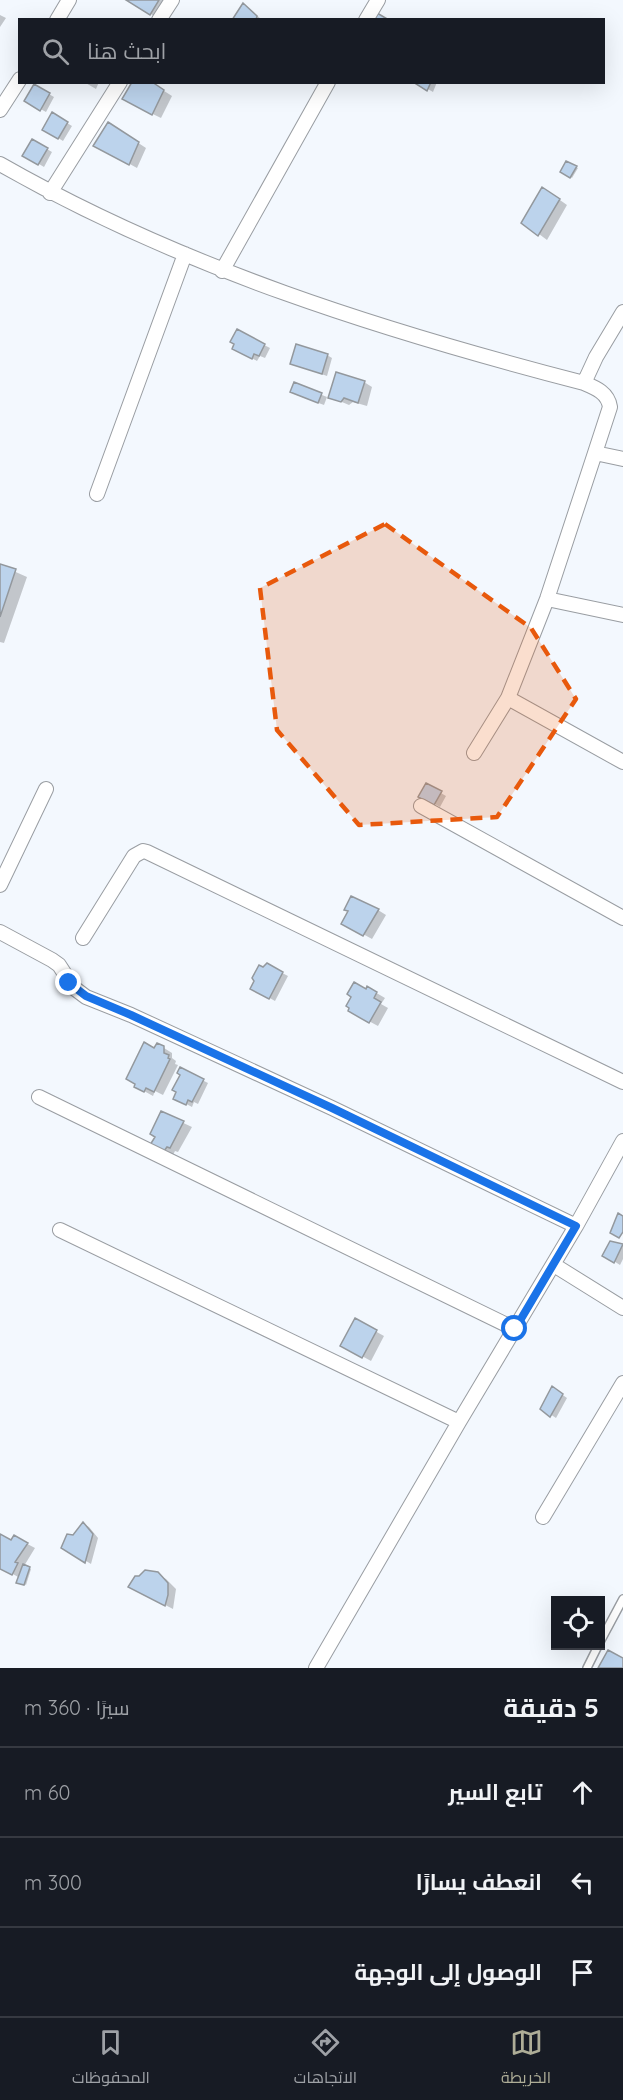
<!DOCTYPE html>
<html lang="ar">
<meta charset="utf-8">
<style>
:root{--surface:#171b24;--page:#242831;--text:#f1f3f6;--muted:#9ea1a6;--line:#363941;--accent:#aead97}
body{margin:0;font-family:Quicksand,Cairo,sans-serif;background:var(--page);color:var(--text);direction:rtl}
.controls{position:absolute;right:18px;bottom:18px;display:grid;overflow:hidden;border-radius:0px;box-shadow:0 6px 24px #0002}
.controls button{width:54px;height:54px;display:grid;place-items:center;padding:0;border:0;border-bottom:2px solid var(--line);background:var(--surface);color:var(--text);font:30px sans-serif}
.stop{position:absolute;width:18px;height:18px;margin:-14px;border:4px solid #1a73e8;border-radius:50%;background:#fff}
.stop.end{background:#1a73e8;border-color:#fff;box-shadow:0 2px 6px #0008}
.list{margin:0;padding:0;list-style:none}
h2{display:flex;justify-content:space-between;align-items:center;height:78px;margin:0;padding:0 24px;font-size:26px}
h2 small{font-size:20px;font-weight:400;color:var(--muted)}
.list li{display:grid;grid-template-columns:39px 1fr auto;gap:18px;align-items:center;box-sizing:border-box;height:90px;padding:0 24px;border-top:2px solid var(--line)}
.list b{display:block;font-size:22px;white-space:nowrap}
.list em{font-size:20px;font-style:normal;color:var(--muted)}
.icon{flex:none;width:33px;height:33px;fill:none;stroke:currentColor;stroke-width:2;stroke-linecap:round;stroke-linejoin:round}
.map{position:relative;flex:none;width:623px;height:1668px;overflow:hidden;direction:ltr}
.search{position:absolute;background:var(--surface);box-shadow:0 6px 24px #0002;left:18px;right:18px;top:18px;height:66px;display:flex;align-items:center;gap:15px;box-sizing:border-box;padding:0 21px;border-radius:0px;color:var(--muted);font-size:22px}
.sheet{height:348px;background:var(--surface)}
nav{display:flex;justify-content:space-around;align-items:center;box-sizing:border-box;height:84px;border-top:2px solid var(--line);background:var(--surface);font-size:16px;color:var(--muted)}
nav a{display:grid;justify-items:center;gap:3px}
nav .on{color:var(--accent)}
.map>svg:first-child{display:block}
.shadow{fill:#0003}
.building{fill:#bcd3ec;stroke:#93989d;stroke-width:1.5}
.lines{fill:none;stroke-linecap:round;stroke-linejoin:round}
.service-casing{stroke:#999da2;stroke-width:10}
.minor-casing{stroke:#999da2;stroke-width:16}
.service{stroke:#fff;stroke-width:7}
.minor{stroke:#fff;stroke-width:14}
.route{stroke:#1a73e8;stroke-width:8}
.marked{fill:#e8590c;fill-opacity:0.2;stroke:#e8590c;stroke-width:4.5;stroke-dasharray:12 8;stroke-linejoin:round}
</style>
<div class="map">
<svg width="623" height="1668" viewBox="0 0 623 1668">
<rect width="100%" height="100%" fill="#f3f8fe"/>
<path class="shadow" d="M 128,0 L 169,0 L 159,19 Z
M 243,5 L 251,10 L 262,20 L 234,20 Z
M 0,15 L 6,18 L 0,27 Z
M 84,82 L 99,82 L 96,89 Z
M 150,82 L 172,96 L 161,118 L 132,104 Z
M 416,82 L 437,82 L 433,92 Z
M 35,86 L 54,97 L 46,112 L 26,101 Z
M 52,114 L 72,126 L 63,141 L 44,129 Z
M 117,129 L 146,148 L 137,168 L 95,145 Z
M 33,141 L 52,152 L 44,167 L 24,155 Z
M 567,163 L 578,168 L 572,178 L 562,171 Z
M 550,193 L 567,205 L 547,240 L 523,222 Z
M 237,331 L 270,348 L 265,358 L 260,356 L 257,361 L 234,348 Z
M 327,355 L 332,358 L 327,376 L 292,364 Z
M 364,382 L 372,387 L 367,406 L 353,402 L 349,405 L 330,397 Z
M 295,384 L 327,397 L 324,405 L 297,395 Z
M 0,565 L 27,577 L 4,643 L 0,642 Z
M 427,785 L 446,796 L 440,807 L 420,796 Z
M 378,910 L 386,915 L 372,939 L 343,923 Z
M 267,965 L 288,976 L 275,1001 L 252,988 Z
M 368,988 L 385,998 L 381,1004 L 388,1008 L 378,1026 L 350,1011 Z
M 164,1048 L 172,1053 L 172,1058 L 176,1061 L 175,1064 L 178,1065 L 163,1095 L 155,1091 L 153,1096 L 144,1091 Z
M 180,1069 L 208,1083 L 198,1104 L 194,1102 L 192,1107 L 175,1098 L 182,1074 Z
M 162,1113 L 192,1127 L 178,1152 L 175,1151 L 173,1155 L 160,1149 L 157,1136 Z
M 611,1243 L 623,1246 L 623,1259 L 620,1265 L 604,1255 Z
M 355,1320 L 384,1336 L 371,1361 L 342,1345 Z
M 557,1391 L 567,1398 L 556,1418 L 541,1408 Z
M 84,1524 L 89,1527 L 98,1538 L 91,1564 L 63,1547 Z
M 0,1536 L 12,1542 L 14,1537 L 35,1548 L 24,1566 L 31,1569 L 26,1585 L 18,1582 L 20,1578 L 0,1567 Z
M 157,1574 L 166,1579 L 176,1589 L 173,1609 L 138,1591 Z"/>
<path class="building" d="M 126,0 L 159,0 L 150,15 Z
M 243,3 L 257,16 L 256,20 L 232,20 Z
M 377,13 L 389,20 L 374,20 Z
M 132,82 L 152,82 L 164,90 L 152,115 L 122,99 Z
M 413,82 L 431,82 L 427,91 Z
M 34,84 L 50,93 L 40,111 L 24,101 Z
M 52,112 L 68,122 L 58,139 L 42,130 Z
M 108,122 L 139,142 L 129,165 L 93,146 Z
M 32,139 L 48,148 L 38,165 L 22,156 Z
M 566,161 L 577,166 L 570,178 L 560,172 Z
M 542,187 L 560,199 L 538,236 L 521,223 Z
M 237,329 L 265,344 L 259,356 L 254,354 L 252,359 L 232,349 L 234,344 L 230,342 Z
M 296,344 L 328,354 L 322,374 L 290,364 Z
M 336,372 L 365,381 L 358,403 L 344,398 L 341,402 L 328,398 Z
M 294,382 L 322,393 L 318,403 L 290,392 Z
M 0,564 L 16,569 L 0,617 Z
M 426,783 L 442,791 L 434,805 L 418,797 Z
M 351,896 L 379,909 L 363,936 L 341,924 L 348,911 L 344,910 Z
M 267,963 L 283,972 L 269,999 L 250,989 L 254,981 L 252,978 L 259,965 L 263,967 Z
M 354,982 L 366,989 L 367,986 L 377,992 L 374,998 L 381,1002 L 369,1023 L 348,1011 L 349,1008 L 346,1006 L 351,997 L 347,994 Z
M 144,1042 L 154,1048 L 157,1043 L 164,1046 L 164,1053 L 169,1055 L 168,1058 L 170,1059 L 154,1092 L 146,1088 L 144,1092 L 134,1087 L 135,1084 L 126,1079 Z
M 180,1067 L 204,1079 L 192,1102 L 188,1100 L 186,1105 L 173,1099 L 176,1092 L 172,1090 L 180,1075 L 177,1073 Z
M 161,1111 L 184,1121 L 170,1148 L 167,1147 L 164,1151 L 150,1145 L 155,1137 L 150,1134 Z
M 618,1213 L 623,1216 L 623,1232 L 619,1238 L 610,1233 Z
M 610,1241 L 623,1244 L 614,1263 L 602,1256 Z
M 355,1318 L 377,1330 L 362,1358 L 340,1346 Z
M 552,1386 L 563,1394 L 550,1417 L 540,1409 Z
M 83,1522 L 93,1534 L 85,1563 L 61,1548 L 67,1534 L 73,1535 Z
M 0,1534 L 11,1540 L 14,1535 L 28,1543 L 15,1562 L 18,1563 L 12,1575 L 0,1569 Z
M 23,1564 L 30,1567 L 24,1585 L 16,1583 Z
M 145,1570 L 158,1572 L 168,1583 L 168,1595 L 165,1606 L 128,1587 L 135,1576 L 139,1576 Z
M 608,1650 L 623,1658 L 623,1668 L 598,1668 Z"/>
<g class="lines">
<defs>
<path id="service" d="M 600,1642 L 623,1599
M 587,1668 L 598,1646"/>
<path id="minor" d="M 57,20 L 69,0
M 159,20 L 172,0
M 366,20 L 378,0
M 0,110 L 20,79
M 0,164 C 182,268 383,331 584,383 C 596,388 608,393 610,407 L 595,453
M 50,193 L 120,82
M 222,271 L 328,82
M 584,383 L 596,357 L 623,312
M 97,494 L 185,254
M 547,599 L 623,615
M 508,698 L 547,599 L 595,453 L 623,459
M 474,753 L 508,698 L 623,762
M 421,806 L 623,918
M 0,885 L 46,789
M 0,932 L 52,960 L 59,965 L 74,988 L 86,997 L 131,1015 L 332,1108 L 576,1226 L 459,1422 L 316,1668
M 83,938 L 134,856 L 143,851 L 147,852 L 623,1082
M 39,1097 L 515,1329
M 576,1226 L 623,1141
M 60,1230 L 459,1422
M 554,1265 L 623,1308
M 543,1517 L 623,1383"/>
</defs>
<use href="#service" class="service-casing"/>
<use href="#minor" class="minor-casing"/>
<use href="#service" class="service"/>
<use href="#minor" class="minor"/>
</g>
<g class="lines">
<path class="route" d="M 69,983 L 86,996 L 131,1015 L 332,1108 L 576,1226 L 515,1329"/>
</g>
<path class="marked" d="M 385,524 L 531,628 L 576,699 L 497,817 L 359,825 L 277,730 L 260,588 Z"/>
</svg>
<div class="controls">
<button><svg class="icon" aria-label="locate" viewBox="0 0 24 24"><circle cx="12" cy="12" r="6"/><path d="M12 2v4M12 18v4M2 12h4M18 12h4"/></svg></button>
</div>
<div class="stop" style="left:515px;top:1329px"></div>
<div class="stop end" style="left:69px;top:983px"></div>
<div class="search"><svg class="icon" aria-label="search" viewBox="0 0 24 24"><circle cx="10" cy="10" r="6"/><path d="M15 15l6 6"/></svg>ابحث هنا</div>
</div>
<section class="sheet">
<h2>5 دقيقة<small>سيرًا · 360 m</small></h2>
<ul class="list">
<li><svg class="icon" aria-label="ahead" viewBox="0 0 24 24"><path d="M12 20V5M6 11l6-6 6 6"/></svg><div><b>تابع السير</b></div><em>60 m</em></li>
<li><svg class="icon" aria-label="left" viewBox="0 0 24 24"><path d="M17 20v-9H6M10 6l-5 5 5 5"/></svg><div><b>انعطف يسارًا</b></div><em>300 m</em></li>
<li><svg class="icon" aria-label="arrive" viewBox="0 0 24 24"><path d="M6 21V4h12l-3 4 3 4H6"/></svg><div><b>الوصول إلى الوجهة</b></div></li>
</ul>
</section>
<nav>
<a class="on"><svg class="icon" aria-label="map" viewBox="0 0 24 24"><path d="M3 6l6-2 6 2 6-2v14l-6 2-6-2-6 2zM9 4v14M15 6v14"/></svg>الخريطة</a>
<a><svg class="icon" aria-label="directions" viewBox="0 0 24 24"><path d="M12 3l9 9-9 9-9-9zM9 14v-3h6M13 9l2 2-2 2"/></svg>الاتجاهات</a>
<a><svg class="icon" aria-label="saved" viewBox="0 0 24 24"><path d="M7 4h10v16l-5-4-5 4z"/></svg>المحفوظات</a>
</nav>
